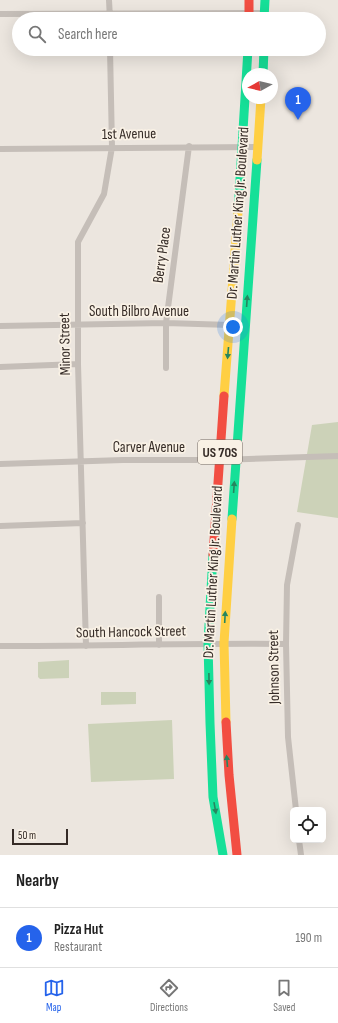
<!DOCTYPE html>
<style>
:root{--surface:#fff;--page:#f6f6f6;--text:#222;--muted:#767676;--line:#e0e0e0;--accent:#2563eb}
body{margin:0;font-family:"Sofia Sans Condensed",sans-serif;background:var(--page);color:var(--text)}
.controls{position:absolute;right:12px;bottom:12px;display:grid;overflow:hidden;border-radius:6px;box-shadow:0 4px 16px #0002}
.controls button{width:36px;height:36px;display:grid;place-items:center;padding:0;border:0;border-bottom:1px solid var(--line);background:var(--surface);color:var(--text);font:20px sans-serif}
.compass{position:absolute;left:242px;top:68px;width:36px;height:36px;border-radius:50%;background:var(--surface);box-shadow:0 4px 16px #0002;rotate:262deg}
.scale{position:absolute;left:12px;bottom:10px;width:56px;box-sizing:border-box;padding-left:4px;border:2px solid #352b26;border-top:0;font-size:11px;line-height:14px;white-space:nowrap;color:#352b26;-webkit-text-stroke:3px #f9f1e5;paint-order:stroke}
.you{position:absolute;left:233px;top:327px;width:14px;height:14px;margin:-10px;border:3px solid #fff;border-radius:50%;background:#1a73e8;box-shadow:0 0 0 6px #1a73e833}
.badge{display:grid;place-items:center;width:26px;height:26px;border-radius:50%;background:var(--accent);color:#fff;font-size:13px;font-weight:700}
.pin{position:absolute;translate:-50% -33px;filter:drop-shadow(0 1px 2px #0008)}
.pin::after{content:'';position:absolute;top:21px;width:14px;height:12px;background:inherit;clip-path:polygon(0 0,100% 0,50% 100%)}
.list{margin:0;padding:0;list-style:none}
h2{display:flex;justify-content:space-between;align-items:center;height:52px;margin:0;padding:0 16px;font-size:17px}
h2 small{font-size:13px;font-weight:400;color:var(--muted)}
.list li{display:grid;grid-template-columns:26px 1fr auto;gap:12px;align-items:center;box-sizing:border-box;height:60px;padding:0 16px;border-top:1px solid var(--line)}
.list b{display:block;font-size:15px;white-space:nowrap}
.list p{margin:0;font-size:13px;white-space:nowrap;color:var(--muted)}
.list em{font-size:13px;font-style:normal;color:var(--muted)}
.icon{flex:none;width:22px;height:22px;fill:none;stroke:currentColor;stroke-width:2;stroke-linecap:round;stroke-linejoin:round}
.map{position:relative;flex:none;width:338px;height:855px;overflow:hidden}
.search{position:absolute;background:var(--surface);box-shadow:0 4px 16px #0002;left:12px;right:12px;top:12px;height:44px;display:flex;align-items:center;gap:10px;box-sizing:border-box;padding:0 14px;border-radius:22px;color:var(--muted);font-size:15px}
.sheet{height:112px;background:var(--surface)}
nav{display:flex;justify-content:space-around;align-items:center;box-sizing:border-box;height:56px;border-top:1px solid var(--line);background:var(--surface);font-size:11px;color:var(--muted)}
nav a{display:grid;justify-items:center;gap:2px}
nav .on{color:var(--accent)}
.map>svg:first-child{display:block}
.green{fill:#ccd2b8}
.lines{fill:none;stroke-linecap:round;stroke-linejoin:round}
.street{stroke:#c5beb8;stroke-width:6}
.fast{stroke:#16e098;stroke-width:9}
.slow{stroke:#ffcf43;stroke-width:9}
.jam{stroke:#f24e42;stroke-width:9}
.oneway{fill:#26865f}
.labels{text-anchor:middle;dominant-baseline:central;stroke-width:3.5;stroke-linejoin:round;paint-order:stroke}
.shield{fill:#f9f1e5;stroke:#70665f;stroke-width:1}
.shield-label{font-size:14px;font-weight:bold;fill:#352b26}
.street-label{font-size:15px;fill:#352b26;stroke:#f9f1e5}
</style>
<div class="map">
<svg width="338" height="855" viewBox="0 0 338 855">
<rect width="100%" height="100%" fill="#ece6df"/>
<path class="green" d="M 338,422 L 338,518 L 297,512 L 312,425 Z
M 69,660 L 69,678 L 40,679 L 38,677 L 38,662 Z
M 101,692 L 136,692 L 136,704 L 101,705 Z
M 172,720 L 174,779 L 91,782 L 88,724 Z"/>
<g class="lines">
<path class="street" d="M 109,0 L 110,19
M 0,14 L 265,13
M 0,149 L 258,147
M 0,326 L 166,323 L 230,325
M 0,367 L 78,364
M 166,368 L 166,323 L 189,146
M 0,464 L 123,460 L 219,460 L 338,456
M 0,526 L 83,523
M 159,645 L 159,597
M 0,646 C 95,646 191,643 286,644
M 86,646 L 78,364 L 78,242 L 104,194 L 112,147 L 110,49
M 296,810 L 288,737 L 286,644 L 287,585 L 298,525
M 299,840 L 301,855"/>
<path class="fast" d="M 264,19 L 265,0
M 263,74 L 264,49
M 238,212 L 248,49
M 232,519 L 257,160
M 213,555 L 208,643 L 210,723 L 213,797 L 223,855"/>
<path class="slow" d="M 257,160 L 261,98
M 224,396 L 238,212
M 226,722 L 224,643 L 232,519"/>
<path class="jam" d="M 249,0 L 249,19
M 213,555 L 224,396
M 226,722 L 229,775 L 237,855"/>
</g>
<defs><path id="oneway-solid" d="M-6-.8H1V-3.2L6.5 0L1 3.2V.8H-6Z"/></defs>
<g class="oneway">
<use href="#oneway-solid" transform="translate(247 301) rotate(-86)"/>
<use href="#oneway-solid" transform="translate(228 353) rotate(95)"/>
<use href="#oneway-solid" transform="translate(234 487) rotate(-86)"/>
<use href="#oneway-solid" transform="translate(225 617) rotate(-87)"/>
<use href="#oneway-solid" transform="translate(209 679) rotate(89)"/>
<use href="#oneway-solid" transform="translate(227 761) rotate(-95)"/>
<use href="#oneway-solid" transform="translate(215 808) rotate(80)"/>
</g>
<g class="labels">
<rect class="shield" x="198" y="440" width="44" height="24" rx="3"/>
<g class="shield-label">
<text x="220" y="452">US 70S</text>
</g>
<g class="street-label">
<text transform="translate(129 134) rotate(-1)">1st Avenue</text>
<text transform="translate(238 213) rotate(-86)">Dr. Martin Luther King Jr. Boulevard</text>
<text transform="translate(162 255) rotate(-82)">Berry Place</text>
<text x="139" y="311">South Bilbro Avenue</text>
<text transform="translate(65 344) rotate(-91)">Minor Street</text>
<text x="149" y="447">Carver Avenue</text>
<text transform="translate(213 572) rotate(-87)">Dr. Martin Luther King Jr. Boulevard</text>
<text transform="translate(131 632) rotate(-1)">South Hancock Street</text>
<text transform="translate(274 667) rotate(-91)">Johnson Street</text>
</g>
</g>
</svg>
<div class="controls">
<button><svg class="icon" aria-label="locate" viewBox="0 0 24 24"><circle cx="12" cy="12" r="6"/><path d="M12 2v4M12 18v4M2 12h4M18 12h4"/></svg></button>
</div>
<svg class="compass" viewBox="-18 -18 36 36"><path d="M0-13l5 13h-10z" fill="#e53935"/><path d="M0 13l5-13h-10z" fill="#767676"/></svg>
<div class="scale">50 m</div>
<div class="you"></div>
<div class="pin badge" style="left:298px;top:120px">1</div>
<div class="search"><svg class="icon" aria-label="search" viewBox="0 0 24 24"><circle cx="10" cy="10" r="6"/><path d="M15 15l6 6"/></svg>Search here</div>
</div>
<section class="sheet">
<h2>Nearby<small></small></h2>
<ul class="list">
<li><span class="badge">1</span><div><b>Pizza Hut</b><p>Restaurant</p></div><em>190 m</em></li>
</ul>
</section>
<nav>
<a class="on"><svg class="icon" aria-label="map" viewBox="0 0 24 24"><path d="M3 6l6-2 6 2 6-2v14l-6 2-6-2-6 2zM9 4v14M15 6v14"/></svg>Map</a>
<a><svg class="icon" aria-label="directions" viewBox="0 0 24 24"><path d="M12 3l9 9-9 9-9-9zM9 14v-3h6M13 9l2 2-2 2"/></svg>Directions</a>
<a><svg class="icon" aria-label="saved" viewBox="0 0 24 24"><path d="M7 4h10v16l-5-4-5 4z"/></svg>Saved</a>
</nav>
